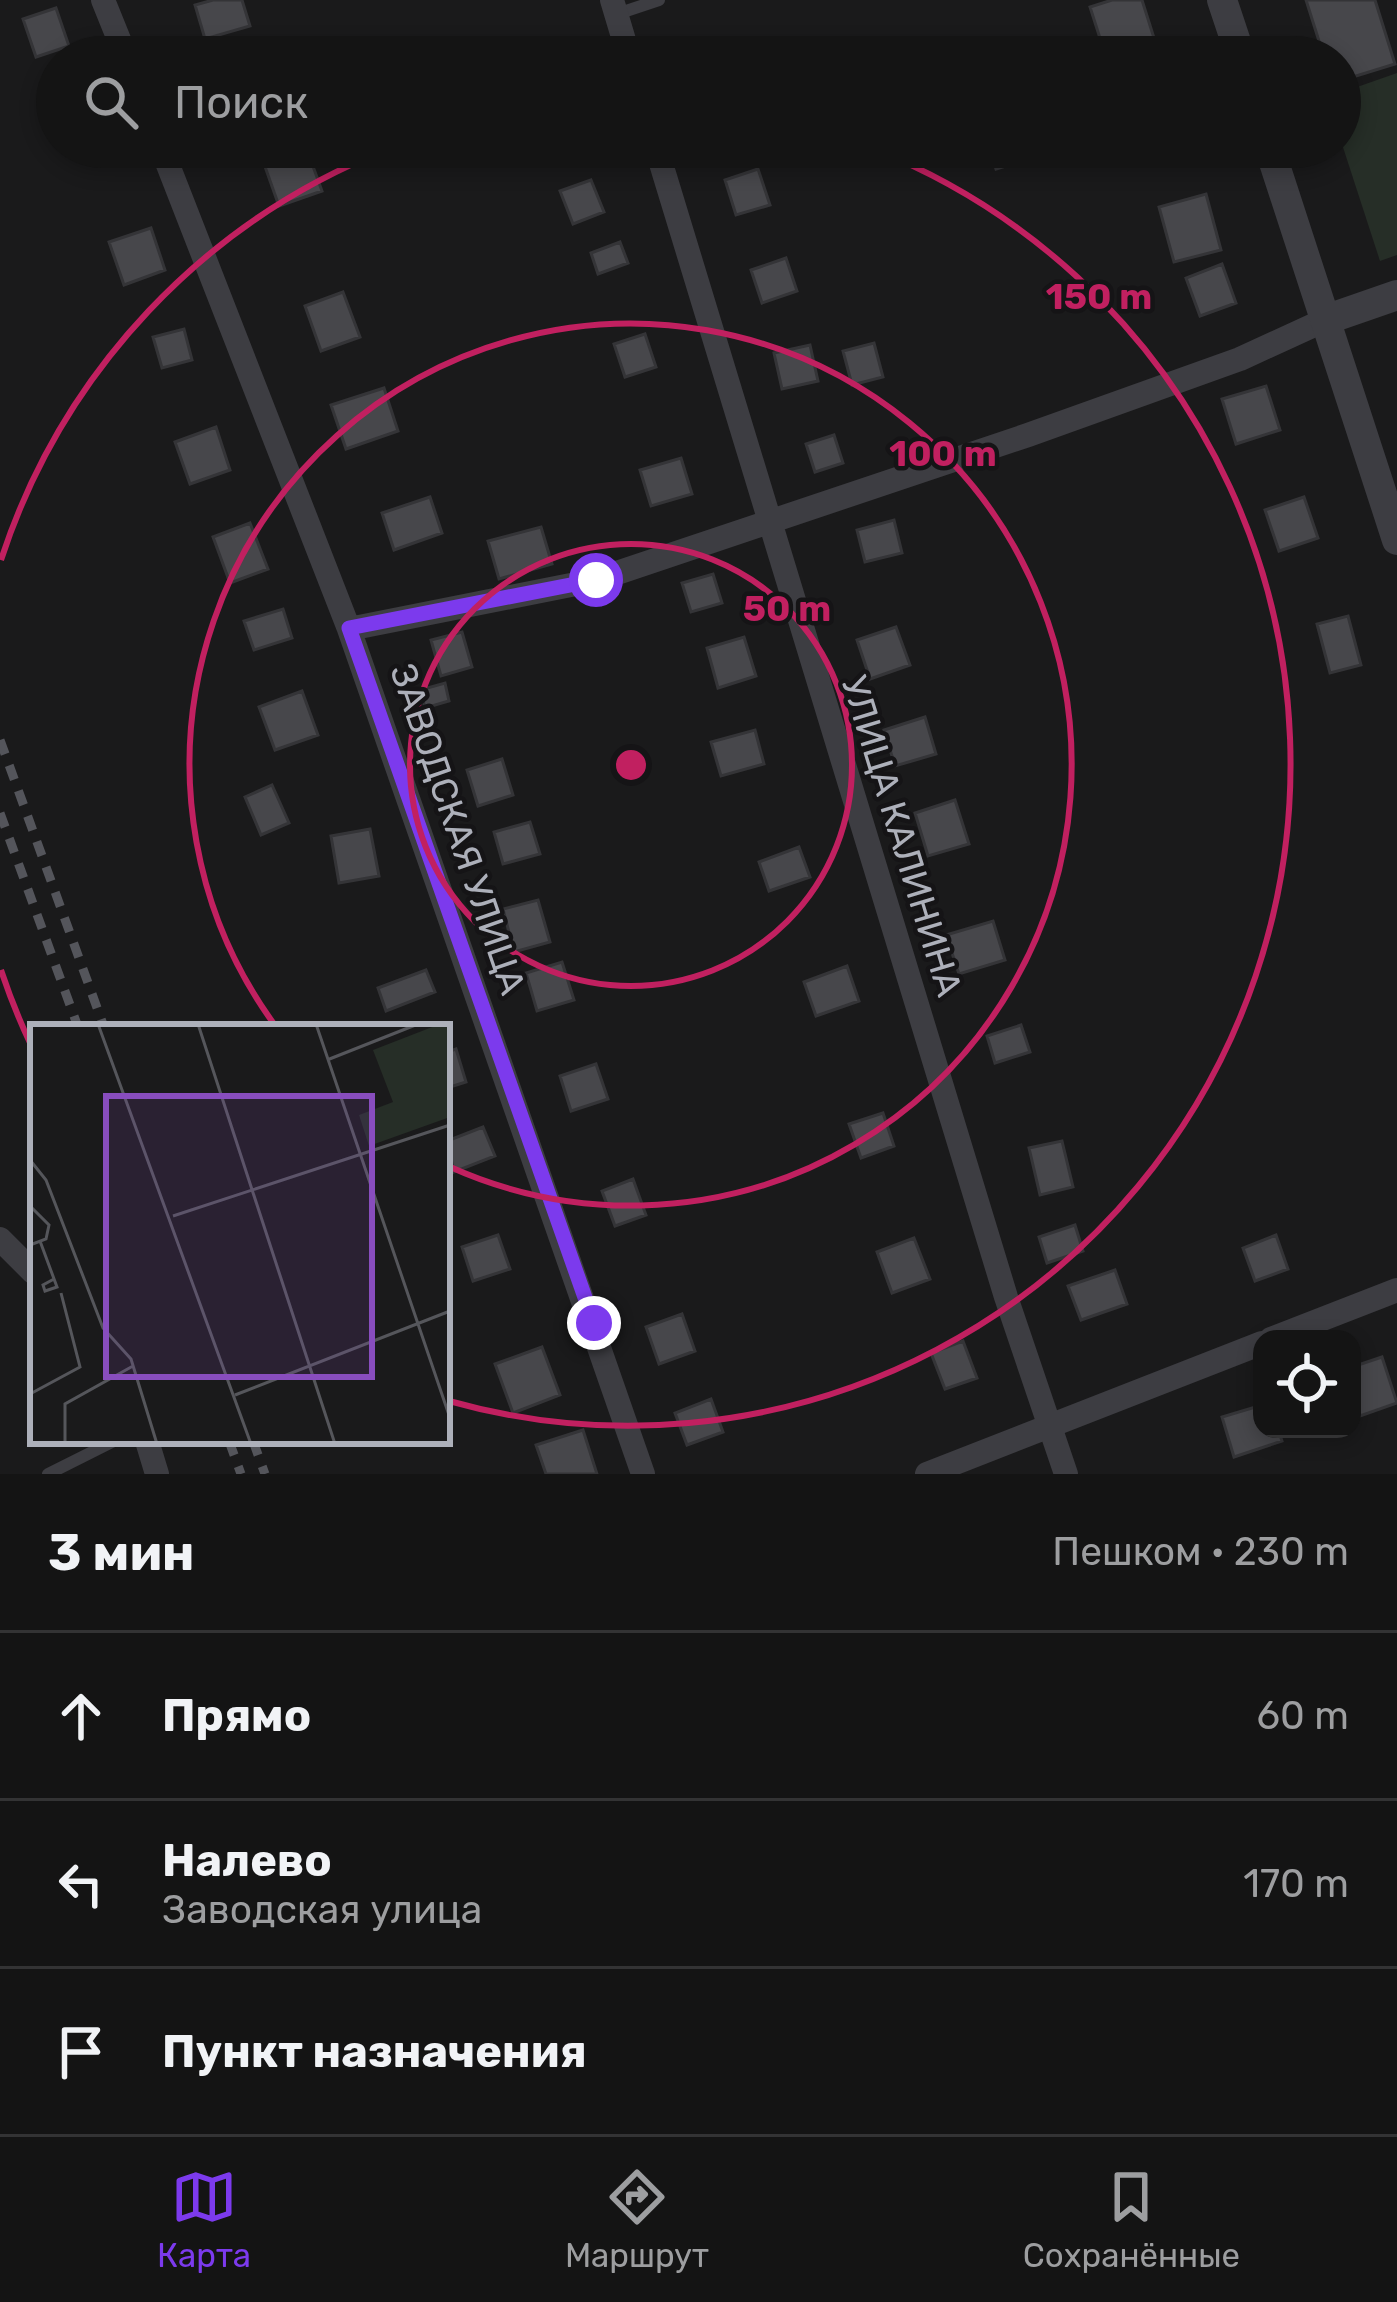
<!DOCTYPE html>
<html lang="ru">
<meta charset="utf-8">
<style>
:root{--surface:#141414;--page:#1d1d1d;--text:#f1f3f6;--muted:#9d9ea0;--line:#333334;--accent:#7c3aed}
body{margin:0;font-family:Rubik,sans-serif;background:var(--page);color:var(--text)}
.controls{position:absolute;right:36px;bottom:36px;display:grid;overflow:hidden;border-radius:24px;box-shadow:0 6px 18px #0003}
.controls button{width:108px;height:108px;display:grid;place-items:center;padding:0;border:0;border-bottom:3px solid var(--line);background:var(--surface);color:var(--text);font:60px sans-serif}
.stop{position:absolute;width:36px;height:36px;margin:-27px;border:9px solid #7c3aed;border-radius:50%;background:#fff}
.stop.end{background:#7c3aed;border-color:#fff;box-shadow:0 3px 12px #0008}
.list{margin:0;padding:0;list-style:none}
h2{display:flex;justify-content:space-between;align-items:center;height:156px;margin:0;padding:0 48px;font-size:51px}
h2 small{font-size:39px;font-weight:400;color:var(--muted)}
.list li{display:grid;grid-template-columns:78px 1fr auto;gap:36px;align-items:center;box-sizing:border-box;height:168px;padding:0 48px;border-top:3px solid var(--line)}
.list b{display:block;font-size:45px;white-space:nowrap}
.list p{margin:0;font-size:39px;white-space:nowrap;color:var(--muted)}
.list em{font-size:39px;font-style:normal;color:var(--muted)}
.icon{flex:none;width:66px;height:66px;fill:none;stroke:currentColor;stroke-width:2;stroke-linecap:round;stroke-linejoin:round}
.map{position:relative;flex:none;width:1397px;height:1474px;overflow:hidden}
.search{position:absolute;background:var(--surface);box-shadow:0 6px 18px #0003;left:36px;right:36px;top:36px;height:132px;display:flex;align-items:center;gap:30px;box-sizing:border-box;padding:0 42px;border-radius:66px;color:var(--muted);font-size:45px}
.sheet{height:660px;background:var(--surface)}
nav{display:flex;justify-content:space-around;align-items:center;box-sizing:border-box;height:168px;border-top:3px solid var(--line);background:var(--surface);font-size:33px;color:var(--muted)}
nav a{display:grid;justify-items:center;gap:6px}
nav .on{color:var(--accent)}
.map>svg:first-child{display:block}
.green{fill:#262e27}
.building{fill:#47474b;stroke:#343437;stroke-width:3}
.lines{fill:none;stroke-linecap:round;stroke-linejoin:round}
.service{stroke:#3d3d42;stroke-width:12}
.minor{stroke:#3d3d42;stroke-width:24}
.tertiary{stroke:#3d3d42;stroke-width:30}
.rail{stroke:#54555b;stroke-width:9;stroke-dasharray:15 12;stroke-linecap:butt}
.route{stroke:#7c3aed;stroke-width:15}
.ring{fill:none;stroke:#c12060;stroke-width:6}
.labels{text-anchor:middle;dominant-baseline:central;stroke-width:9;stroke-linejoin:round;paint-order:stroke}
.street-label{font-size:36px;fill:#adb0ba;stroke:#151416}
.inset-road{fill:none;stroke:#55565b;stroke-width:3}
.view{fill:#884dbe;fill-opacity:0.15;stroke:#884dbe;stroke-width:6}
.inset-edge{fill:none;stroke:#adb0ba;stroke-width:6}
.centre{fill:#c12060;stroke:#151416;stroke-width:6}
.ring-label{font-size:36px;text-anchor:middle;font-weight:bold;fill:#c12060;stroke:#151416;stroke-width:9;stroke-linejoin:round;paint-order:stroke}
</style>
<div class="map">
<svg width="1397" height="1474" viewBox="0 0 1397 1474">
<rect width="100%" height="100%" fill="#1a1a1b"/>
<path class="green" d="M 1397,73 L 1397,255 L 1380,261 L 1340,138 L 1340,93 Z"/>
<path class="building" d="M 213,0 L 242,0 L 250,26 L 205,39 L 195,5 Z
M 1112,0 L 1142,0 L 1160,57 L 1106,57 L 1090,7 Z
M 1306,0 L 1375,0 L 1395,64 L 1340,81 L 1340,57 L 1324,57 Z
M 56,8 L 69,46 L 36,57 L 23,19 Z
M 266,41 L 271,57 L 226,57 L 225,54 Z
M 306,147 L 322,191 L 279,206 L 263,161 Z
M 989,147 L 1039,147 L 1041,155 L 996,169 Z
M 758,169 L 770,205 L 736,215 L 725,180 Z
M 591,180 L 604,212 L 573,224 L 560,191 Z
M 1206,194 L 1221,250 L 1174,262 L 1159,207 Z
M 151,228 L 165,270 L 124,285 L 109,242 Z
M 620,242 L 628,263 L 598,274 L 591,253 Z
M 786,258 L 797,291 L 762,303 L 751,270 Z
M 1222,264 L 1236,303 L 1200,316 L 1186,278 Z
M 343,292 L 360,337 L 321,351 L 305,306 Z
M 184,329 L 192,360 L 162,368 L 153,337 Z
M 645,334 L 656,367 L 625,377 L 614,344 Z
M 874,343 L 883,377 L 852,385 L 843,351 Z
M 810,345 L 818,381 L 782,389 L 774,353 Z
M 1266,386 L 1280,430 L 1236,444 L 1222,399 Z
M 384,388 L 398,431 L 346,449 L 331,405 Z
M 216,427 L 230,470 L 190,484 L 175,442 Z
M 834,435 L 843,463 L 815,472 L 806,444 Z
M 681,458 L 692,494 L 651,506 L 640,470 Z
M 430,497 L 442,533 L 394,550 L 382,513 Z
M 1304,497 L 1318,538 L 1279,551 L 1265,510 Z
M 894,520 L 902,553 L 865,562 L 857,530 Z
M 250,523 L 268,569 L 230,583 L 213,537 Z
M 541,527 L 552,564 L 499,579 L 488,541 Z
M 713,574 L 722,603 L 691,612 L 682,583 Z
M 283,609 L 292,638 L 254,650 L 244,621 Z
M 1348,616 L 1361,665 L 1330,673 L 1317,624 Z
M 896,627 L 910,665 L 870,679 L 857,640 Z
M 462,632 L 472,667 L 441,676 L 431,640 Z
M 744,637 L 756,676 L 718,688 L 707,648 Z
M 445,683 L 449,701 L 425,708 L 420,690 Z
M 302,691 L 318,735 L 275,750 L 259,707 Z
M 925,717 L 936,754 L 895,766 L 884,730 Z
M 755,730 L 764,764 L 721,776 L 711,742 Z
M 502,759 L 513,795 L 478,806 L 467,770 Z
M 272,785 L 289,823 L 261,835 L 245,797 Z
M 955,800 L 969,844 L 928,856 L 915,813 Z
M 530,822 L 540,854 L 503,864 L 494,832 Z
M 370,829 L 379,876 L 339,883 L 331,836 Z
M 799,847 L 810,877 L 769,891 L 759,862 Z
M 538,900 L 550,942 L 514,952 L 503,909 Z
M 993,921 L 1005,960 L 959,974 L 946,935 Z
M 562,962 L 574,1000 L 537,1011 L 526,973 Z
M 847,966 L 859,1001 L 816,1016 L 804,982 Z
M 426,970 L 435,992 L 386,1011 L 378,988 Z
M 1021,1025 L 1030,1052 L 995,1063 L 987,1036 Z
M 456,1049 L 466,1082 L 447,1088 L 447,1052 Z
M 596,1064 L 608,1099 L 571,1111 L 560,1076 Z
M 883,1113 L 894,1146 L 861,1158 L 849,1124 Z
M 483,1127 L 495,1156 L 454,1172 L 447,1141 Z
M 1062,1141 L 1073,1187 L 1040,1195 L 1029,1148 Z
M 633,1179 L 646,1215 L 615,1226 L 602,1191 Z
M 1075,1225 L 1083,1251 L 1047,1263 L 1039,1237 Z
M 498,1235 L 510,1269 L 473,1281 L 462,1247 Z
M 1276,1235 L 1288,1269 L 1255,1281 L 1243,1248 Z
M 914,1238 L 930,1279 L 892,1293 L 877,1252 Z
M 1115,1270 L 1127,1304 L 1081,1320 L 1068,1286 Z
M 682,1314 L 695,1351 L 659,1364 L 646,1327 Z
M 963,1341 L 977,1378 L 945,1389 L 931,1353 Z
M 542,1347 L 560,1395 L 513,1413 L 495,1364 Z
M 1382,1357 L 1397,1403 L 1360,1416 L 1352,1367 Z
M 711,1399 L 723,1432 L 687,1445 L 675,1413 Z
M 1262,1405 L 1262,1429 L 1278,1429 L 1282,1441 L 1234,1457 L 1222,1417 Z
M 583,1430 L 597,1474 L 546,1474 L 536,1445 Z"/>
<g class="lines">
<path class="service" d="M 617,14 L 659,0
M 48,1474 L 114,1441"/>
<path class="minor" d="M 103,0 L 126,57
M 612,0 L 629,57
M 161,147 L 349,629 L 643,1474
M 656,147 L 1006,1297 L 1066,1474
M 349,629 L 596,580 L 1028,435 L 1240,359 L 1325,320
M 0,1239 L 33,1272
M 1271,1339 L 1397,1290
M 147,1441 L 157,1474
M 927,1474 L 1262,1343"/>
<path class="tertiary" d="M 1222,0 L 1241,57
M 1269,147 L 1397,540
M 1325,320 L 1397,295"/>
<path class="rail" d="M 0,740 L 104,1027
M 0,813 L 78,1027
M 229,1441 L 241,1474
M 253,1441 L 265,1474"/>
</g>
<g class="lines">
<path class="route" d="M 594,1323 L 349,628 L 596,580"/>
</g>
<g class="ring">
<circle cx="631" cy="765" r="221"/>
<path d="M274 1024A441 441 0 1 1 448 1166"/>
<path d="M31 1045A662 662 0 0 1 1 970M1 560A662 662 0 0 1 388 149M874 149A662 662 0 0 1 449 1401"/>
</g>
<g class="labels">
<g class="street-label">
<text transform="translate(458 829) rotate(71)">ЗАВОДСКАЯ УЛИЦА</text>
<text transform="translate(902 836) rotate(73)">УЛИЦА КАЛИНИНА</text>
</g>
</g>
<g transform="translate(30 1024)">
<rect width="420" height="420" fill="#1a1a1b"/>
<path d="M 410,0 L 420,0 L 420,93 L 339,122 L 329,91 L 363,78 L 343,26 Z" fill="#262e27"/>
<path class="inset-road" d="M 68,0 L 221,420M 168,0 L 305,420M 286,0 L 420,394M 297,36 L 388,0M 0,136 L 16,156 L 73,304 L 101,335 L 127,420M 0,182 L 19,201 L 16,215 L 0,221M 143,192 L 420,101M 10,217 L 27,263 L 15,267 L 13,261 L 24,255M 0,370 L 50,343 L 31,269M 205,371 L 420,287M 35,420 L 35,380 L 103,342"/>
<path class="view" d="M 76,72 L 342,72 L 342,353 L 76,353 Z"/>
<rect width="420" height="420" class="inset-edge"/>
</g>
<circle cx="631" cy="765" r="18" class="centre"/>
<g class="ring-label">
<text x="1099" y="309">150 m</text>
<text x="943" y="466">100 m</text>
<text x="787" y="621">50 m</text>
</g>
</svg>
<div class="controls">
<button><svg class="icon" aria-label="locate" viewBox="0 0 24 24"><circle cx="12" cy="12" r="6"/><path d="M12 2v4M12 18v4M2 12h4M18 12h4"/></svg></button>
</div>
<div class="stop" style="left:596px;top:580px"></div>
<div class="stop end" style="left:594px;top:1323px"></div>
<div class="search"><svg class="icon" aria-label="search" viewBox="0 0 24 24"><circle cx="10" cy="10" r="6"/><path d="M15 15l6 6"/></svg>Поиск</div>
</div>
<section class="sheet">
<h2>3 мин<small>Пешком · 230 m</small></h2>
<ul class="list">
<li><svg class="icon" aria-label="ahead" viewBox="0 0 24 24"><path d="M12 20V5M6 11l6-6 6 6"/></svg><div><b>Прямо</b></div><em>60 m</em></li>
<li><svg class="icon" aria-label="left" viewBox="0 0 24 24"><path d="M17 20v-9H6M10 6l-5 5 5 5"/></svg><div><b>Налево</b><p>Заводская улица</p></div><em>170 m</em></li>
<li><svg class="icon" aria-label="arrive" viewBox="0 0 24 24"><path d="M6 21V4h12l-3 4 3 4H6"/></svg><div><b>Пункт назначения</b></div></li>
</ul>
</section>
<nav>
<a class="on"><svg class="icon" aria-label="map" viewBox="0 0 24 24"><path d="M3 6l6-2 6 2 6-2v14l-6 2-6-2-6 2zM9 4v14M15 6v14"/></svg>Карта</a>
<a><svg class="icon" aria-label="directions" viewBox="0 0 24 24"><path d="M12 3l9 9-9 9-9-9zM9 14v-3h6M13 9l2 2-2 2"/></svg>Маршрут</a>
<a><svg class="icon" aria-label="saved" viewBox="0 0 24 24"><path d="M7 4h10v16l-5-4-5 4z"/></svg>Сохранённые</a>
</nav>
